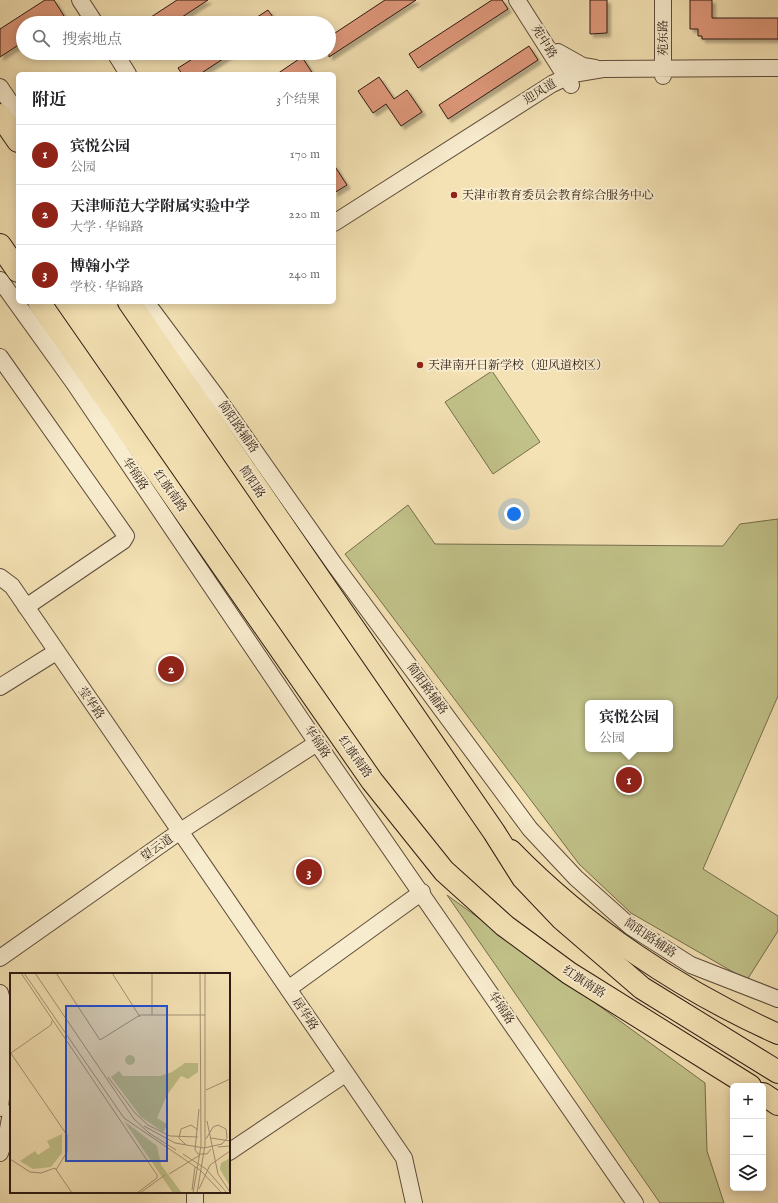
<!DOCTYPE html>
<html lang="zh">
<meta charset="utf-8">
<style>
:root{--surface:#fff;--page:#f6f6f6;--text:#202124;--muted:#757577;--line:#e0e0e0;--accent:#8f2418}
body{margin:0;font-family:"IM FELL English","Noto Serif SC",serif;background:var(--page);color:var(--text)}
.controls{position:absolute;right:12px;bottom:12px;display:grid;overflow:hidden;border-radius:6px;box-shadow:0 2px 10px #0003}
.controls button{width:36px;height:36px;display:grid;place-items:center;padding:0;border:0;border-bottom:1px solid var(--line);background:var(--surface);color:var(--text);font:20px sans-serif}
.you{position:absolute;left:514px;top:514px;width:14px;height:14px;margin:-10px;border:3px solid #fff;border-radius:50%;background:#1a73e8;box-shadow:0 0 0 6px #1a73e833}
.badge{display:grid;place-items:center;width:26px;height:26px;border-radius:50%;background:var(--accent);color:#fff;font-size:13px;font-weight:700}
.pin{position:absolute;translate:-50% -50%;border:2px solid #fff;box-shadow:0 1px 4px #0006}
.popup{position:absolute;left:585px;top:700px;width:88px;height:52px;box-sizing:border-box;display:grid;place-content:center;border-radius:6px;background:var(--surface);filter:drop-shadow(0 1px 3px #0005);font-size:13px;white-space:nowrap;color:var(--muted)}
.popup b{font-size:15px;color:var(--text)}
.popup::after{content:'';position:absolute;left:50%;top:100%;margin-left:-8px;border:8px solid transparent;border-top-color:var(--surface)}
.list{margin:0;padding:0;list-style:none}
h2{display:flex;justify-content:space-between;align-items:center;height:52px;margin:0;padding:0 16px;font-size:17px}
h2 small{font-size:13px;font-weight:400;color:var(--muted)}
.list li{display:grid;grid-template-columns:26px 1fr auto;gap:12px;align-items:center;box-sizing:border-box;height:60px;padding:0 16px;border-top:1px solid var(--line)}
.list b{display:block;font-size:15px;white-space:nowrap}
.list p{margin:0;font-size:13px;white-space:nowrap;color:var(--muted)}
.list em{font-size:13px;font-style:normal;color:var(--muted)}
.icon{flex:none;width:22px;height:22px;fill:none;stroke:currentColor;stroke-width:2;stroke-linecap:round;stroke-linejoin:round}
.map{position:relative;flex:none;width:778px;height:1203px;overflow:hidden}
.search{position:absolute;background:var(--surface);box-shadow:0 2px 10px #0003;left:16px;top:16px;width:320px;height:44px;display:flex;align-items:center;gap:10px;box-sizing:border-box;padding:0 14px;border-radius:22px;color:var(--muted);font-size:15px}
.panel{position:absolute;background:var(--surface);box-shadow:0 2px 10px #0003;left:16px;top:72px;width:320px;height:232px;border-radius:6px}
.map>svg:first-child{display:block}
.green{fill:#c1c289;stroke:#766e4e;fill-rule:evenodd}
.building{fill:#e0997b;stroke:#2c1a13;filter:url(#shadow)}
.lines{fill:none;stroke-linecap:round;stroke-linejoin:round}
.minor-casing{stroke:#5e4c3b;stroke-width:18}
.major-casing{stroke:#2c1a13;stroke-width:22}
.highway-casing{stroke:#2c1a13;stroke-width:24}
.minor{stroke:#f8ecce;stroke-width:16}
.major{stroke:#f4e2b4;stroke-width:20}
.highway{stroke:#f4e2b4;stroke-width:22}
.poi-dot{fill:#8f2418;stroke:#f8ecce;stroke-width:1.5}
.labels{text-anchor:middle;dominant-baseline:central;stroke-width:4;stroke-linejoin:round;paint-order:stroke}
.street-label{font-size:12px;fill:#2c1a13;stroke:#f8ecce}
.poi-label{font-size:12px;fill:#2c1a13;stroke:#f8ecce;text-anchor:start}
.inset-road{fill:none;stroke:#a49274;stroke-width:1}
.view{fill:#1d4ed8;fill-opacity:0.15;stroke:#1d4ed8;stroke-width:2}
.inset-edge{fill:none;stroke:#2c1a13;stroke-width:2}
</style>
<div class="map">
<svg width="778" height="1203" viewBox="0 0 778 1203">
<defs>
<filter id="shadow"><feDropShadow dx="3.5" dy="3.5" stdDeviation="1" flood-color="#0004"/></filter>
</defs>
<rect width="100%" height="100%" fill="#f4e2b4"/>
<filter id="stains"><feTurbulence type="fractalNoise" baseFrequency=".005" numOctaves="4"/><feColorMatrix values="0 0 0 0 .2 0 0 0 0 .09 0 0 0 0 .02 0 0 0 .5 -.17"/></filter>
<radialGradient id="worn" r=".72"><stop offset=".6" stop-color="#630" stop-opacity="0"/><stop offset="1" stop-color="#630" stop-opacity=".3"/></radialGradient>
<path class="green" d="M 492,371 L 540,442 L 493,474 L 445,402 Z
M 408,505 L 435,544 L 723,546 L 740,524 L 778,519 L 778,696 L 703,869 L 778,916 L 778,931 L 747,980 L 631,913 L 579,864 L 345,554 ZM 588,703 L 670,703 L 670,749 L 588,749 Z
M 447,895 L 705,1083 L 707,1151 L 724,1203 L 660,1203 Z"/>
<path class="building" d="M 45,0 L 54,0 L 64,16 L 53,23 L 23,23 L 23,42 L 0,57 L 0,29 Z
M 177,0 L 208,0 L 173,23 L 142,23 Z
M 385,0 L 416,0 L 329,57 L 329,37 Z
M 492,0 L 502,0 L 508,9 L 418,68 L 409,54 Z
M 590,0 L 607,0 L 607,33 L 590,34 Z
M 690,0 L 712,0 L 712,18 L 778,18 L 778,39 L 702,39 L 702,36 L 698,36 L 698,29 L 690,29 Z
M 268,10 L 277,23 L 248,23 Z
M 529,46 L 538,60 L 448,119 L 439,105 Z
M 202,53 L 232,53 L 200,74 L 182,74 L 178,68 Z
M 302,57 L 313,74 L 277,74 Z
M 379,77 L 394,99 L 407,90 L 422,112 L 401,126 L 386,104 L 373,113 L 358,91 Z
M 334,165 L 347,185 L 334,193 Z"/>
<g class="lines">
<defs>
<path id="minor" d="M 80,0 L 95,23
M 517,0 L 571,85
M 663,0 L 663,76
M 558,52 L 583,66 L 595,68
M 115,53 L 128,74
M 0,87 L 18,114
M 334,223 L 552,84 L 573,74 L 603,69 L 778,68
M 0,280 L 74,383 L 317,743 L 635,1203
M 146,302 L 216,396 L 334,564 L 530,829 L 576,878 L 631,927 L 691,965 L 778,999
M 0,357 L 126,536 L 123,541 L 26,607
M 0,577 L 12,586 L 404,1158 L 414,1203
M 0,687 L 56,652
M 0,958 L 179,832 L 317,743
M 288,989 L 422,892
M 0,993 L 11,1032
M 0,1030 L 4,1069 L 0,1108
M 229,1152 L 345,1074
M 0,1153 L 8,1129 L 11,1113
M 195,1203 L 195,1192"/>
<path id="major" d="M 511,850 C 586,927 680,990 778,1034"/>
<path id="highway" d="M 0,115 L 18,141
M 0,245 L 18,271
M 39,302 L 372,781 L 444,871 L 505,926 L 569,973 L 750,1086
M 129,302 L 494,832 L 523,878 L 562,919 L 642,988 L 778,1072
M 763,1094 L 778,1104"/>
</defs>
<use href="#minor" class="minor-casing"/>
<use href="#major" class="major-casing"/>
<use href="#highway" class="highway-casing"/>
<use href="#minor" class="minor"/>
<use href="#major" class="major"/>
<use href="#highway" class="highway"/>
</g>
<g class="poi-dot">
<circle cx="454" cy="195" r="4"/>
<circle cx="420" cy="365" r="4"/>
</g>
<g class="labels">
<g class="street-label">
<text transform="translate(663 38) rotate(-90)">苑东路</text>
<text transform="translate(544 42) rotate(58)">苑中路</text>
<text transform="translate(540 92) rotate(-32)">迎风道</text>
<text transform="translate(238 427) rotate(55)">简阳路辅路</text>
<text transform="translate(135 474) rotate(56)">华锦路</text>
<text transform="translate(252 482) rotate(56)">简阳路</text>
<text transform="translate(170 491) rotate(55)">红旗南路</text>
<text transform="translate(427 689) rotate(54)">简阳路辅路</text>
<text transform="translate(91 703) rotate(55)">莹华路</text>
<text transform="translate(317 742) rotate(56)">华锦路</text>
<text transform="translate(355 757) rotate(55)">红旗南路</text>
<text transform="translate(157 848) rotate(-35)">望云道</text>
<text transform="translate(650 938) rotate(34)">简阳路辅路</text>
<text transform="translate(584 982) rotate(33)">红旗南路</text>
<text transform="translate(501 1008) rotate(56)">华锦路</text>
<text transform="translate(305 1014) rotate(56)">居华路</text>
</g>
<g class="poi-label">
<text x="462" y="195">天津市教育委员会教育综合服务中心</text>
<text x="428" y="365">天津南开日新学校（迎风道校区）</text>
</g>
</g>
<g transform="translate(10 973)">
<rect width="220" height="220" fill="#f4e2b4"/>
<path d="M115 87a5 5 0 1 1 10 0a5 5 0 1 1-10 0ZM 175,90 L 188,90 L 188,99 L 178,106 L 171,103 L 157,122 L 147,145 L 158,152 L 153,159 L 131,144 L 101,104 L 109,98 L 113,103 L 150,103 L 162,99 ZM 114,148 L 147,173 L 151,192 L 172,220 L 163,220 ZM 52,161 L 52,180 L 41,194 L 23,196 L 10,188 L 25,178 L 28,182 L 40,174 L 37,168 ZM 220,185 L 220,214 L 210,196 L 211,190 Z" fill="#c1c289"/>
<path class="inset-road" d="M 11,0 L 147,202 L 147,205 L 127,220M 14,0 L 114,145 L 190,197 L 212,220M 25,0 L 124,146 L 139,160 L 166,177M 46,0 L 90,67M 102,0 L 130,44M 142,0 L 142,42M 90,67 L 130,42 L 195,42M 0,79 L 57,162 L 57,179 L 46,197M 1,80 L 41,52 L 42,48M 98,104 L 125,140 L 138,152 L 160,163 L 188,164M 196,117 L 220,106M 189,136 L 185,177 L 188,181 L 197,181 L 201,176M 197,148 L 208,201 L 220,219M 134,153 L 165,170 L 194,175 L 212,171 L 217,165 L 216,156 L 208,152 L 203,154 L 196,166M 201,165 L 220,168M 176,172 L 169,165 L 171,156 L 181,152 L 188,157M 208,174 L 220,173M 173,181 L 196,196 L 217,220M 0,186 L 20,199 L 31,200 L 45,195 L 62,220M 159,201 L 190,182M 189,216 L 200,192 L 220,178M 182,217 L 185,194M 130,220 L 155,202M 183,220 L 191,173 L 190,0M 187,220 L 195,172 L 195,0"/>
<path class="view" d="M 56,33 L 157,33 L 157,188 L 56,188 Z"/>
<rect width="220" height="220" class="inset-edge"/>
</g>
<rect width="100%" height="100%" filter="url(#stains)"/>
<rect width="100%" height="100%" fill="url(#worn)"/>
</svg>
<div class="controls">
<button>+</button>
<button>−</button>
<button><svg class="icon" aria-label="layers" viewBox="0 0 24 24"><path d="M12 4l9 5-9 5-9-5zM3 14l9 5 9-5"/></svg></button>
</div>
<div class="you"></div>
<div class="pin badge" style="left:629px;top:780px">1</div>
<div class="popup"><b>宾悦公园</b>公园</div>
<div class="pin badge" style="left:171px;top:669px">2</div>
<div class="pin badge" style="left:309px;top:872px">3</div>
<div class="search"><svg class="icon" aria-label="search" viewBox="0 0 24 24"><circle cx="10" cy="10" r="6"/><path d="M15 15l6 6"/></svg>搜索地点</div>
<section class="panel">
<h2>附近<small>3个结果</small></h2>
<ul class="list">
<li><span class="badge">1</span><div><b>宾悦公园</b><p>公园</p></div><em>170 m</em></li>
<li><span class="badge">2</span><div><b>天津师范大学附属实验中学</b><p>大学 · 华锦路</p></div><em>220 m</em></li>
<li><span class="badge">3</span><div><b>博翰小学</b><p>学校 · 华锦路</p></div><em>240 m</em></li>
</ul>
</section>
</div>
